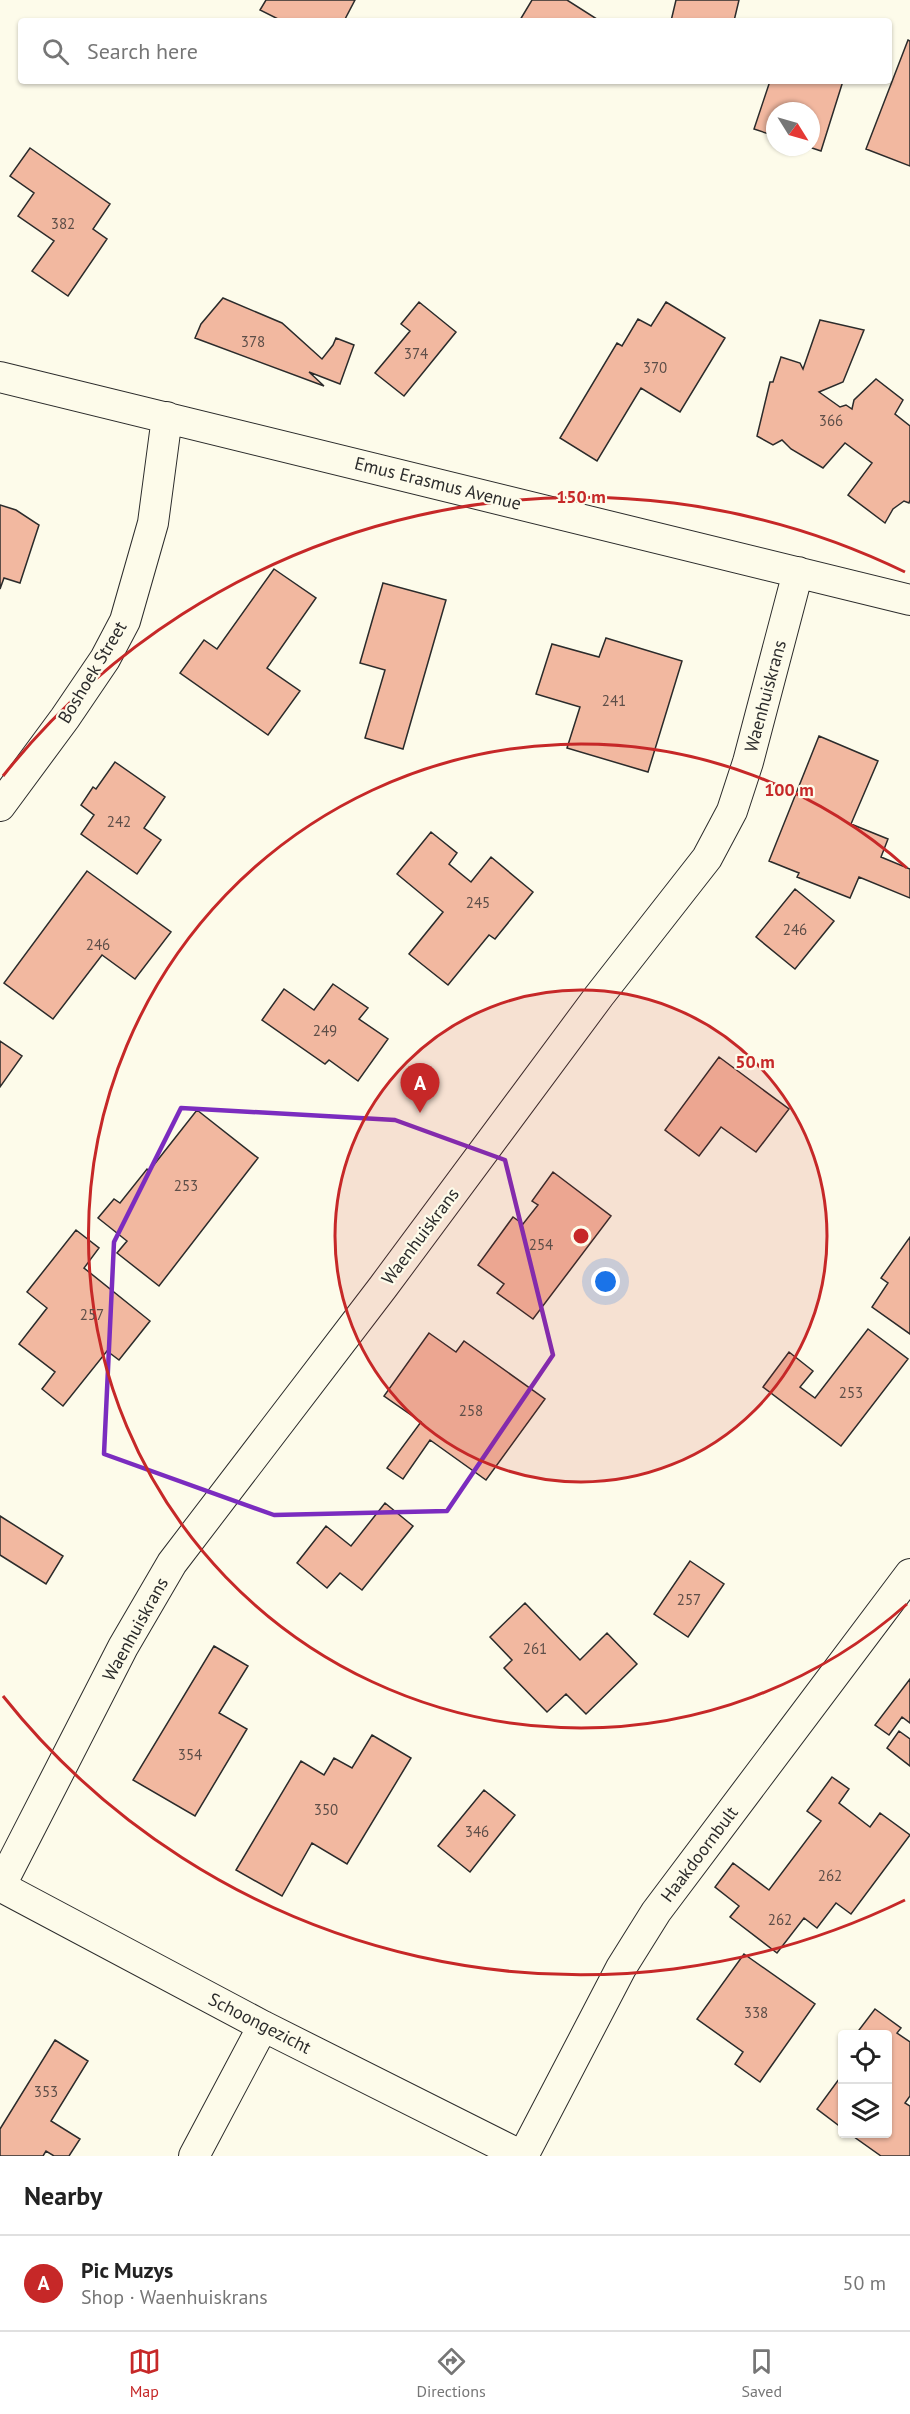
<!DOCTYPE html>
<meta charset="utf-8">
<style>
:root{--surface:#fff;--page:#f6f6f6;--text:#222;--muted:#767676;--line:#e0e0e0;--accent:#c62828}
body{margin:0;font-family:"PT Sans",sans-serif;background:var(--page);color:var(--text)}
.controls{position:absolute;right:18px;bottom:18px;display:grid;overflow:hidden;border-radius:6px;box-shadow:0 2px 4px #0004}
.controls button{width:54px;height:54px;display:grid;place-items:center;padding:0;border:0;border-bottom:2px solid var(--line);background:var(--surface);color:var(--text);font:30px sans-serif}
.compass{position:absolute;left:766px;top:102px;width:54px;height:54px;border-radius:50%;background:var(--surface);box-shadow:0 2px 4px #0004;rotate:127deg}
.you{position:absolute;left:606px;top:1282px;width:21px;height:21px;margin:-15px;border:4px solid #fff;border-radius:50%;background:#1a73e8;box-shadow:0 0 0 9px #1a73e833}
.badge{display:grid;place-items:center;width:39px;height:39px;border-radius:50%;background:var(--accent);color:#fff;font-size:20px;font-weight:700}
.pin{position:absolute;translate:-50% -50px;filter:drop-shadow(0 2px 3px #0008)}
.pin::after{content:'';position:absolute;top:32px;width:21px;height:18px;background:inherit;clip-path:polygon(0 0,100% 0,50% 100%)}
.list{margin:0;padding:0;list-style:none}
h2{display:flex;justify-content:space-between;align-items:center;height:78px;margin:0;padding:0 24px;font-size:26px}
h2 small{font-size:20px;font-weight:400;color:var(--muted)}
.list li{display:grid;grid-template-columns:39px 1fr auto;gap:18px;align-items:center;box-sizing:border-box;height:96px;padding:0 24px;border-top:2px solid var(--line)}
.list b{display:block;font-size:22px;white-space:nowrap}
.list p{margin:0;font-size:20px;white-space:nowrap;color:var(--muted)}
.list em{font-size:20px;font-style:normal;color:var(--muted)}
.icon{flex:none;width:33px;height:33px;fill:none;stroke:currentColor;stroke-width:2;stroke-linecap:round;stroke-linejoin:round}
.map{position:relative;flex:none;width:910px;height:2156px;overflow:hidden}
.search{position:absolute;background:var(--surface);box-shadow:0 2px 4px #0004;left:18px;right:18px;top:18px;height:66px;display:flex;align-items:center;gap:15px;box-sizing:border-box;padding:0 21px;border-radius:6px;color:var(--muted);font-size:22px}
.sheet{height:174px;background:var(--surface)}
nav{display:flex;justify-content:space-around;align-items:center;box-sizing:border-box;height:84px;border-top:2px solid var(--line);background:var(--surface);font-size:16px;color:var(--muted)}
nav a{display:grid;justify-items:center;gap:3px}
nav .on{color:var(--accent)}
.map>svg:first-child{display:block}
.building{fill:#f2b8a0;stroke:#2b2b2b;stroke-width:1.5}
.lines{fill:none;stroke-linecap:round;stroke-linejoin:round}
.minor-casing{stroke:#2b2b2b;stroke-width:32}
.minor{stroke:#fdfbea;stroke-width:30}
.marked{fill:none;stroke:#7b2cbf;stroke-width:4.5;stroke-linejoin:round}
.ring{fill:none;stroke:#c62828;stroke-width:3}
.labels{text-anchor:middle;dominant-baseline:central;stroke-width:4.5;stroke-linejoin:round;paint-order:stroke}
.number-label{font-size:15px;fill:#5d4e48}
.street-label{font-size:18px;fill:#2b2b2b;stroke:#fdfbea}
.centre{fill:#c62828;stroke:#fdfbea;stroke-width:3}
.ring-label{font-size:18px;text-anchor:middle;font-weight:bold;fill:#c62828;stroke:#fdfbea;stroke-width:4.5;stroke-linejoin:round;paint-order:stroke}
</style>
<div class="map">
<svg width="910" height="2156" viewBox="0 0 910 2156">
<rect width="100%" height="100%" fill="#fdfbea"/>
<path class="building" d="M 266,0 L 355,0 L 344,21 L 282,21 L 260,10 Z
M 532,0 L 567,0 L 600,21 L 522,21 L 520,20 Z
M 676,0 L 739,0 L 734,21 L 671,21 Z
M 908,40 L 910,41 L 910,166 L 866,149 Z
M 770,81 L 843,81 L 821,151 L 809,147 L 811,147 L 811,111 L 775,111 L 775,136 L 754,129 Z
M 30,148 L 110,204 L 93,229 L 107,239 L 68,296 L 32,271 L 54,241 L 18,216 L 34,193 L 10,176 Z
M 223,298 L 282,323 L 322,359 L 333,345 L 336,338 L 354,345 L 340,384 L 309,372 L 324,386 L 195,338 L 201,324 Z
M 419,302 L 456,332 L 404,396 L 375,373 L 410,331 L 401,324 Z
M 666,302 L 725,338 L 680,412 L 641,388 L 597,461 L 560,438 L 617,343 L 622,346 L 638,319 L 651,326 Z
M 820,320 L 864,330 L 843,382 L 819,392 L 840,407 L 846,405 L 852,409 L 854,400 L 876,379 L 903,400 L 895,414 L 910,426 L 910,500 L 909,503 L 904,501 L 893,509 L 885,523 L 848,495 L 872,463 L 845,443 L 823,468 L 791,449 L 782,440 L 773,445 L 757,436 L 770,382 L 773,382 L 781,357 L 800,363 L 803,369 Z
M 0,505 L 16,510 L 39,525 L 20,583 L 4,578 L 0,589 Z
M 274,569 L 316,598 L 267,668 L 300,691 L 268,735 L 180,673 L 204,640 L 217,649 Z
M 383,583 L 446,600 L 403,749 L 365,738 L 385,670 L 360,663 Z
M 606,638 L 682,661 L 648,772 L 567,748 L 580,707 L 536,694 L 552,644 L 599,657 Z
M 819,736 L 878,761 L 851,824 L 888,839 L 881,857 L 910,869 L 910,898 L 859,877 L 850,898 L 797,877 L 799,873 L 769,861 Z
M 115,762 L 165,797 L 144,828 L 161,840 L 137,874 L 81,834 L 94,815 L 81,805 L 93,787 L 96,789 Z
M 431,832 L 457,853 L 449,864 L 471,882 L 491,857 L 533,892 L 495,939 L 489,935 L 448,985 L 409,954 L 443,912 L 397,874 Z
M 87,871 L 171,932 L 135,979 L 102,955 L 53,1019 L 4,983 Z
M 795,889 L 834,921 L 795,969 L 756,937 Z
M 333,984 L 368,1008 L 359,1019 L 388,1039 L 358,1081 L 329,1060 L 325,1064 L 262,1020 L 284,989 L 314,1010 Z
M 0,1041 L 22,1056 L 0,1087 Z
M 719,1057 L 789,1109 L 756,1152 L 721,1127 L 699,1156 L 665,1130 Z
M 197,1110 L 258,1158 L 159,1286 L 117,1253 L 127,1241 L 98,1218 L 114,1199 L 120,1203 L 147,1169 L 149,1171 Z
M 553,1172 L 611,1216 L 533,1319 L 497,1293 L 504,1284 L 478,1265 L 513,1217 L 523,1224 L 538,1205 L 532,1201 Z
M 76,1230 L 99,1248 L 84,1268 L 150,1321 L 119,1360 L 107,1351 L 63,1406 L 42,1389 L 55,1372 L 19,1344 L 47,1308 L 27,1292 Z
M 910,1237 L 910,1334 L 872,1307 L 888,1283 L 881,1278 Z
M 868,1329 L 908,1359 L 841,1446 L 763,1387 L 789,1352 L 813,1371 L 800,1387 L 815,1398 Z
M 429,1333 L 456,1352 L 464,1341 L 545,1399 L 486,1480 L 430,1440 L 403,1479 L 387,1468 L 421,1422 L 384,1396 Z
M 385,1503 L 413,1526 L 362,1590 L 340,1573 L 327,1588 L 297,1563 L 326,1526 L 351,1546 Z
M 0,1516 L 63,1556 L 46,1584 L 0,1555 Z
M 690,1561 L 724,1584 L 688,1637 L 654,1614 Z
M 525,1603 L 580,1660 L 607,1633 L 637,1664 L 586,1714 L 566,1694 L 547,1712 L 504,1668 L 512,1660 L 490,1637 Z
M 214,1646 L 248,1666 L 219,1713 L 247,1729 L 195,1816 L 133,1780 Z
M 910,1679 L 910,1723 L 902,1717 L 889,1735 L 875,1725 Z
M 899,1731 L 910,1739 L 910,1766 L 887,1748 Z
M 372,1735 L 411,1758 L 347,1864 L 312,1843 L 282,1896 L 236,1870 L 301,1761 L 324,1775 L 334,1758 L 352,1768 Z
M 832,1777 L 849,1789 L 839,1803 L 870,1827 L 880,1813 L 910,1835 L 851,1914 L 836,1903 L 817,1928 L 804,1918 L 777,1953 L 730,1917 L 739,1906 L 715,1887 L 733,1863 L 769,1890 L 821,1821 L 807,1811 Z
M 484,1790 L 515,1815 L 470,1872 L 438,1846 Z
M 744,1954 L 815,2004 L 760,2082 L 735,2064 L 743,2052 L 697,2019 Z
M 875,2009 L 901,2028 L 897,2033 L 910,2042 L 910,2096 L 905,2103 L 910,2106 L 910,2156 L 881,2156 L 850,2134 L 888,2134 L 888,2034 L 856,2034 Z
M 55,2040 L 88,2061 L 51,2121 L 80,2139 L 69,2156 L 54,2156 L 46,2151 L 43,2156 L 0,2156 L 0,2129 Z
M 842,2075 L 842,2128 L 817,2109 Z"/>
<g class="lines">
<defs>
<path id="minor" d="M 0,377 L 910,600
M 0,806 L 65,718 L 105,659 L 125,621 L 153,523 L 167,417
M 0,1886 L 263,2026 L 522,2156
M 0,1887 L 123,1647 L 172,1563 L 383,1287 L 599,996 L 707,858 L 732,811 L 748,762 L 798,572
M 194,2156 L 263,2026
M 523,2156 L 621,1968 L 656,1912 L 910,1574"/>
</defs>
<use href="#minor" class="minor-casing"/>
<use href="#minor" class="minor"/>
</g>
<path class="marked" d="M 181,1108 L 395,1120 L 505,1160 L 553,1355 L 447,1511 L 274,1515 L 104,1454 L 114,1242 Z"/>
<circle cx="581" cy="1236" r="246" fill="#c62828" fill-opacity=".12"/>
<g class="ring">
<circle cx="581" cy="1236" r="246"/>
<path d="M907 1604A492 492 0 1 1 907 868"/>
<path d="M905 1900A739 739 0 0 1 3 1696M3 776A739 739 0 0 1 905 572"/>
</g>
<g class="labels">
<g class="number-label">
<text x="63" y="223">382</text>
<text x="253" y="341">378</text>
<text x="416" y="353">374</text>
<text x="655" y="367">370</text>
<text x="831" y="420">366</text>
<text x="614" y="700">241</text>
<text x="119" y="821">242</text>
<text x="478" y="902">245</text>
<text x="795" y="929">246</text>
<text x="98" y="944">246</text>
<text x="325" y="1030">249</text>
<text x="186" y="1185">253</text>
<text x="541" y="1244">254</text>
<text x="92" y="1314">257</text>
<text x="851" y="1392">253</text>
<text x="471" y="1410">258</text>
<text x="689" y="1599">257</text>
<text x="535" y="1648">261</text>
<text x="190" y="1754">354</text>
<text x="326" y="1809">350</text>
<text x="477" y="1831">346</text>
<text x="830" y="1875">262</text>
<text x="780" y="1919">262</text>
<text x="756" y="2012">338</text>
<text x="46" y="2091">353</text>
</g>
<g class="street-label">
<text transform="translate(438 483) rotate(14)">Emus Erasmus Avenue</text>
<text transform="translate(92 672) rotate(-59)">Boshoek Street</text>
<text transform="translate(765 696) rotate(-75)">Waenhuiskrans</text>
<text transform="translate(420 1236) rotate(-53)">Waenhuiskrans</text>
<text transform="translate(135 1629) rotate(-61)">Waenhuiskrans</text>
<text transform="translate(699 1854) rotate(-53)">Haakdoornbult</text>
<text transform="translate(260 2023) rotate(27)">Schoongezicht</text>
</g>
</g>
<circle cx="581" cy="1236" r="9" class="centre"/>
<g class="ring-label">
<text x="581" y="503">150 m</text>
<text x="789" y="796">100 m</text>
<text x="755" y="1068">50 m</text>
</g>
</svg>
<div class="controls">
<button><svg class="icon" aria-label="locate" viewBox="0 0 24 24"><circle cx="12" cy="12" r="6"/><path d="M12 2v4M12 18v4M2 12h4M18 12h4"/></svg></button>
<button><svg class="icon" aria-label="layers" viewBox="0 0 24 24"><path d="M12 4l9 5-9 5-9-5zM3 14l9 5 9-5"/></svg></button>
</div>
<svg class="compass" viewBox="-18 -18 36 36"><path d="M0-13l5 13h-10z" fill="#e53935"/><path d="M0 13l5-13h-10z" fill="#767676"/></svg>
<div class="you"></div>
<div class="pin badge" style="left:420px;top:1113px">A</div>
<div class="search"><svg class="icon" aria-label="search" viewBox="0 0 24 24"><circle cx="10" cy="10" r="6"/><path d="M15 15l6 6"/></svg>Search here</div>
</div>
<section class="sheet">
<h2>Nearby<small></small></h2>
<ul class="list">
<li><span class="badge">A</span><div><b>Pic Muzys</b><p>Shop · Waenhuiskrans</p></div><em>50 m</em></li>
</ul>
</section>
<nav>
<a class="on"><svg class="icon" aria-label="map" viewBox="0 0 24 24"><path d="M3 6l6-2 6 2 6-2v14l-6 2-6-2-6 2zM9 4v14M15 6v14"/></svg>Map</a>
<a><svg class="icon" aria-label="directions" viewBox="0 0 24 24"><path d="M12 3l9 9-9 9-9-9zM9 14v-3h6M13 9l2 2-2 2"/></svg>Directions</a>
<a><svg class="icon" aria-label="saved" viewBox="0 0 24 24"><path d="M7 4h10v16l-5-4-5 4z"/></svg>Saved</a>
</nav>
